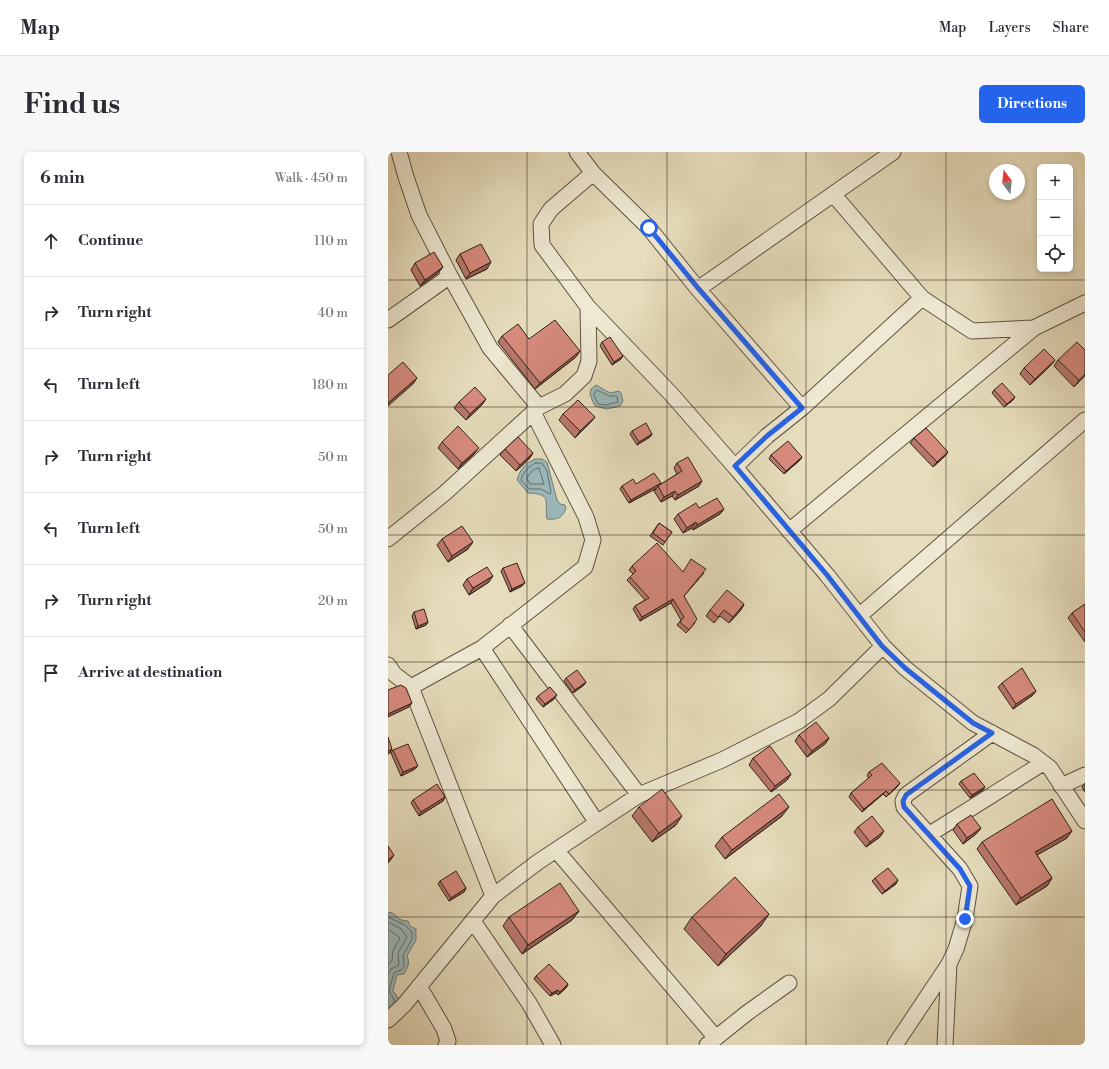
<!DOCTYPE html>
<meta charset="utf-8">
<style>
:root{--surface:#fff;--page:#f7f7f7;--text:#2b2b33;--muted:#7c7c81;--line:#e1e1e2;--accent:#2563eb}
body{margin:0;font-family:"Libre Bodoni",serif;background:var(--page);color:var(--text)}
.controls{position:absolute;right:12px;top:12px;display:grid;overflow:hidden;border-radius:6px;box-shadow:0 2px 6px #0003}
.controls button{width:36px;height:36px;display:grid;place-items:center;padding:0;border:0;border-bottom:1px solid var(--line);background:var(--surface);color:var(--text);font:20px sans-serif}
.compass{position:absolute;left:601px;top:12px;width:36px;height:36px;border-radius:50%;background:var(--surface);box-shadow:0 2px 6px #0003;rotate:345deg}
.stop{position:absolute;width:12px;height:12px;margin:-9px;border:3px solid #2563eb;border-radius:50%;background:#fff}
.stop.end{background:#2563eb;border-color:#fff;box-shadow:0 1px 4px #0008}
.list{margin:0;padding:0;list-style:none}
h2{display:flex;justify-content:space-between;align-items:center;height:52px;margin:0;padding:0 16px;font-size:17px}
h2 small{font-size:13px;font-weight:400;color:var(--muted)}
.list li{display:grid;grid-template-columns:26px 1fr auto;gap:12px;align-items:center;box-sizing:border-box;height:72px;padding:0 16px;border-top:1px solid var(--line)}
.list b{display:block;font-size:15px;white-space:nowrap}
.list em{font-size:13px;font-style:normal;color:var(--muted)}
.icon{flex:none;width:22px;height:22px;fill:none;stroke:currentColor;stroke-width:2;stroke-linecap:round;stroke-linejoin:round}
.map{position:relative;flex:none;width:697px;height:893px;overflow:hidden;border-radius:6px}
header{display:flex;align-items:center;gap:24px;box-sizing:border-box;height:56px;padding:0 20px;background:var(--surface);border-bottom:1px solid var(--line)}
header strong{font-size:19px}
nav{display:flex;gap:22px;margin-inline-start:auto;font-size:14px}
.intro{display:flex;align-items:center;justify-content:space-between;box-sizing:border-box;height:96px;padding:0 24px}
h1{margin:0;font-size:28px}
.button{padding:10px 18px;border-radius:6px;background:var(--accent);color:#fff;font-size:14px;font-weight:700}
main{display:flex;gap:24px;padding:0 24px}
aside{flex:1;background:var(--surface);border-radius:6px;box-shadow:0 2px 6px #0003}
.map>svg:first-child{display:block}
.water{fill:#9cb9bc;stroke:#707d7a}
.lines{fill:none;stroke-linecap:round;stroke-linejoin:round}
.shore{stroke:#666e6a;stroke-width:1}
.minor-casing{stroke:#5d5241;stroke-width:17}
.minor{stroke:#efe9d3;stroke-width:15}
.wall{fill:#b8776c;stroke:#2f2318}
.shaded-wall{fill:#966158;stroke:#2f2318}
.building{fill:#d68a7d;stroke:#2f2318}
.route{stroke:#2563eb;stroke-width:5}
.grid{fill:none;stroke:#2f2318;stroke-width:1;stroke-opacity:0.55}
</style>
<header>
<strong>Map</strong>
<nav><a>Map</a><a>Layers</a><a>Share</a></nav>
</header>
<div class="intro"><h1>Find us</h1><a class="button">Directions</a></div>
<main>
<aside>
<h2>6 min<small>Walk · 450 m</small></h2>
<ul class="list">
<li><svg class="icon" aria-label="ahead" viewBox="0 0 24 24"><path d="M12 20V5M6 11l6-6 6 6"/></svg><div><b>Continue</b></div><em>110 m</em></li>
<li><svg class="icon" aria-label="right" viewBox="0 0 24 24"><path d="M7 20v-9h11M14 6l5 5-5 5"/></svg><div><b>Turn right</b></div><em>40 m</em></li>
<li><svg class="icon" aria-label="left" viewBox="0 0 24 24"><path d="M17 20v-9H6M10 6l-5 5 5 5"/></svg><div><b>Turn left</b></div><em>180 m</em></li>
<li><svg class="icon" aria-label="right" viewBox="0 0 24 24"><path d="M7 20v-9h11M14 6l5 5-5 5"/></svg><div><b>Turn right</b></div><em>50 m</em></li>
<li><svg class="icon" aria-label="left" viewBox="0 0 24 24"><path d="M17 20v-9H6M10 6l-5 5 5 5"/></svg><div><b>Turn left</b></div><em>50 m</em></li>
<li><svg class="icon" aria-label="right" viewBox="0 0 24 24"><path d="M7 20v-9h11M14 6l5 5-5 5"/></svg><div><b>Turn right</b></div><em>20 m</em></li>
<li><svg class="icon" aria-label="arrive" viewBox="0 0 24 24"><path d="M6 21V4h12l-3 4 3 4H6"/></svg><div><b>Arrive at destination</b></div></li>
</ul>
</aside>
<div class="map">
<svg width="697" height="893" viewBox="0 0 697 893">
<rect width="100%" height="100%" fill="#e6ddbc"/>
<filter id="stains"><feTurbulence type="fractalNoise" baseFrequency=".005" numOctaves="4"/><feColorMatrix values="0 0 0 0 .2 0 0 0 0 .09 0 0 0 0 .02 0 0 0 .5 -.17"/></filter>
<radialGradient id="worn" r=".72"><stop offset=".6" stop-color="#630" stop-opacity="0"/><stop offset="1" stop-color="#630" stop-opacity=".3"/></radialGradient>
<path class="water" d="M 208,233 L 222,241 L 231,239 L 233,241 L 235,249 L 232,254 L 219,257 L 207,254 L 202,243 L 203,237 Z
M 147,307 L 154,307 L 159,310 L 169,348 L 172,352 L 177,353 L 178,357 C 174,366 169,368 159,367 C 156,349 165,342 140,341 L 129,328 C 132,318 137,311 147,307 Z
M 3,760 L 13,768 L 20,769 L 22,774 L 28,777 L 28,788 L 19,804 C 22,811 20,815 16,822 L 9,823 L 5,839 L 9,844 L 12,851 L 0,862 L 0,761 Z"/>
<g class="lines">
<path class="shore" d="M 209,238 L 221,244 L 229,244 L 230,250 L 218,253 L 210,252 L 206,243 Z
M 148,311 L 154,311 L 159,319 L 163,340 L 162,342 L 153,337 L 141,337 L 133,328 C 135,320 141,314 148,311 Z
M 151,316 L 156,332 L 142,332 L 139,327 C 140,322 146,316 151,316 Z
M 0,765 L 17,773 L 24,780 L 24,787 L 15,803 L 16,814 L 13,818 L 6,821 L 1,839 L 7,849 L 3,854
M 0,770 L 13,777 L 19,785 L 10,801 L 11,813 L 3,817 L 0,823
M 0,777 L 12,786 L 5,799 L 4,809 L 0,812"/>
<defs>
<path id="minor" d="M 11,0 L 18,25 L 31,63 L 62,124 L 102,196 L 151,255
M 189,0 L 205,21 L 261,76 L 310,137 L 414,256 L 379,284 L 347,315 L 439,423 L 495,494 L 517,516 L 585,571 L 645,603 L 662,616 L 697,669
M 205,21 L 163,57 L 153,72 L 154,93 L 200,155 L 284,243 L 347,315
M 445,42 L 534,146 L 584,179 L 646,176 L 697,151
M 310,137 L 505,0
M 0,168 L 62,124
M 414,256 L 534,146
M 401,379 L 646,176
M 0,387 L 57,341 L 151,255 L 177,242 L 196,224 L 201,209 L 200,155
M 471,464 L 697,268
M 122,473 L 251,643
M 94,496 L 209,671
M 0,513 L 6,522 L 23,535 L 105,744
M 23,535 L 94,496 L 197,415 L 205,388 L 198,365 L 145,260
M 673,634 L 697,623
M 542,682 L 655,611
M 168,698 L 328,886
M 85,769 L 141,851 L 165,893
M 31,834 L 56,877 L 60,889 L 58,893
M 0,868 L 16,853 L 105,744 L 150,710 L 251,643 L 334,608 L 411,569 L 441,547 L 495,494
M 319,893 L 359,861 L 401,831
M 507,893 L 561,812 L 568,797 L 577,767 L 582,734 L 572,717 L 516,655 L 515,649 L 518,643 L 604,581
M 557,893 L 561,812"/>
</defs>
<use href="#minor" class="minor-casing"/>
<use href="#minor" class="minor"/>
</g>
<path class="wall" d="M 72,102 L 99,117 L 78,127 L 68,108 Z
M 27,111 L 55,115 L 50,121 L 32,134 L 23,118 Z
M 114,184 L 141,187 L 188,205 L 147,237 L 110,190 Z
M 214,190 L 233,207 L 224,213 L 212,194 Z
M 697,198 L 697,224 L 686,235 L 666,214 L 670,208 Z
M 667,208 L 662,214 L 642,233 L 632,222 L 636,216 Z
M 606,238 L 625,248 L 616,255 L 604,241 Z
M 71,250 L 94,253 L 78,268 L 66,256 Z
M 175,262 L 207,265 L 202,271 L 187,286 L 171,268 Z
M 244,279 L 264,282 L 262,285 L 249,293 L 242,282 Z
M 526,286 L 560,300 L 556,305 L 545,315 L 522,291 Z
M 54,290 L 86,302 L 70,317 L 50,296 Z
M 117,297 L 145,301 L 141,307 L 128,319 L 112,303 Z
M 383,303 L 414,305 L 412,308 L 396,322 L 381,307 Z
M 289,311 L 311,334 L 287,348 L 284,344 L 273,350 L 266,339 L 269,336 L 241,351 L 232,337 L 234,334 L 273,331 L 272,333 L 289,322 L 286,316 Z
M 311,356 L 336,357 L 332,362 L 305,378 L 304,376 L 295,381 L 286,367 L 290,362 Z
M 271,371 L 284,380 L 275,393 L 262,384 Z
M 54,387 L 80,397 L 60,410 L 49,393 Z
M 244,414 L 294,420 L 316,421 L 296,444 L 307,471 L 298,481 L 289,473 L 293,468 L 283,451 L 252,469 L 245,457 L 247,454 L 257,448 L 239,428 L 245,422 L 241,418 Z
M 115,416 L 137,431 L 134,434 L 122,440 L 113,419 Z
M 79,427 L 101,430 L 81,443 L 75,433 Z
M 697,452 L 697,490 L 680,466 L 684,461 Z
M 356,453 L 352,459 L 341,471 L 332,464 L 326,471 L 318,464 L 322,458 Z
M 26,460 L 40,470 L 38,473 L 28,477 L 24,464 Z
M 178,526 L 198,530 L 196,533 L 185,541 L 176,529 Z
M 614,531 L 645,543 L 625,557 L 610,535 Z
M 150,544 L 166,547 L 155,555 L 148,547 Z
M 411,583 L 441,586 L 437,592 L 419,605 L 407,589 Z
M 5,598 L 27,617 L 13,624 L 3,601 Z
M 365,606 L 403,622 L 399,628 L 383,640 L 361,613 Z
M 481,620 L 510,634 L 498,645 L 495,642 L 474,660 L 461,645 L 463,641 L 481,626 L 479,624 Z
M 573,629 L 595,638 L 582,646 L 571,632 Z
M 697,631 L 697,640 L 694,635 Z
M 57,645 L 55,649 L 31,664 L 23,651 L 25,648 Z
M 251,655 L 288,673 L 264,690 L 244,664 Z
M 394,664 L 337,707 L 327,694 L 334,685 Z
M 569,672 L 593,676 L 588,682 L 575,692 L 565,678 Z
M 470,675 L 492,685 L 478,695 L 466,680 Z
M 679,686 L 649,703 L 664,726 L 659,734 L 628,753 L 589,697 L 594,690 Z
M 487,726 L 508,732 L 494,742 L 484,729 Z
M 52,729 L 78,736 L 76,740 L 61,749 L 50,732 Z
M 191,759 L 184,768 L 134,802 L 115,774 L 121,765 Z
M 304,765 L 373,774 L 330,814 L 296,777 Z
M 148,824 L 180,832 L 178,836 L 170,843 L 168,841 L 162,844 L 146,827 Z"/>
<path class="shaded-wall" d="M 103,110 L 99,117 L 78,127 L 82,121 Z
M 55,115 L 50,121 L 32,134 L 37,128 Z
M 192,199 L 188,205 L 147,237 L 152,231 Z
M 235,204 L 233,207 L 224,213 L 226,210 Z
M 667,208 L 662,214 L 642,233 L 647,227 Z
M 697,222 L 697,224 L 686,235 L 691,228 Z
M 29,226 L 25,232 L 0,254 L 0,251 Z
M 627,245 L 625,248 L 616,255 L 619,252 Z
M 98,247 L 94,253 L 78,268 L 82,262 Z
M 207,265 L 202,271 L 187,286 L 192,279 Z
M 264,282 L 262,285 L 249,293 L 251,290 Z
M 91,296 L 86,302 L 70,317 L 74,311 Z
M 560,300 L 556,305 L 545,315 L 549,310 Z
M 145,301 L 141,307 L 128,319 L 132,313 Z
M 414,305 L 412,308 L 396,322 L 398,319 Z
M 314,329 L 311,334 L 287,348 L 290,343 Z
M 273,331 L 271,334 L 270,334 L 269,336 L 241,351 L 243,348 Z
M 287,339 L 284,344 L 273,350 L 276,345 Z
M 336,357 L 332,362 L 305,378 L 309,373 Z
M 308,370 L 304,376 L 295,381 L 299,376 Z
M 85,390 L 80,397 L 60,410 L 64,404 Z
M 105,424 L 101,430 L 81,443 L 85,436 Z
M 137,431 L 134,434 L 122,440 L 124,437 Z
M 285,447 L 283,451 L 252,469 L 254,465 Z
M 356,452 L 352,459 L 341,471 L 345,465 Z
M 40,470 L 38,473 L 28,477 L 30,474 Z
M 198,530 L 196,533 L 185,541 L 187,538 Z
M 648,539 L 645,543 L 625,557 L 628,552 Z
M 169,543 L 166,547 L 155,555 L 157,552 Z
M 24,551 L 21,555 L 0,565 L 0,562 Z
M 441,586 L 437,592 L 419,605 L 424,599 Z
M 4,597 L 2,601 L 0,602 L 0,599 Z
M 30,614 L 27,617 L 13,624 L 15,620 Z
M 403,622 L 399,628 L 383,640 L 387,634 Z
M 512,631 L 510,634 L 498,645 Z
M 597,635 L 595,638 L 582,646 L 584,643 Z
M 498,639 L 495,642 L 474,660 L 476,657 Z
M 57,645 L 55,649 L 31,664 L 33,660 Z
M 401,655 L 394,664 L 337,707 L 344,698 Z
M 294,664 L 288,673 L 264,690 L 271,681 Z
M 593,676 L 588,682 L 575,692 L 579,686 Z
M 496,679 L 492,685 L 478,695 L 482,690 Z
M 684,679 L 679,686 L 642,707 L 647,700 Z
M 6,703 L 2,709 L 0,711 L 0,708 Z
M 664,726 L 659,734 L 628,753 L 633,746 Z
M 510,728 L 508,732 L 494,742 L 497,739 Z
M 78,736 L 76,740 L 61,749 L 63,746 Z
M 191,759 L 184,768 L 134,802 L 140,793 Z
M 381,762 L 373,774 L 330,814 L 338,802 Z
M 180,832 L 178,836 L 170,843 L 172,840 Z
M 170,838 L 168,841 L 162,844 L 164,841 Z"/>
<path class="building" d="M 93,92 L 103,110 L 82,121 L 72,102 Z
M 46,100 L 55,115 L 37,128 L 27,111 Z
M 167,168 L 192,199 L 152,231 L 114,184 L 130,172 L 141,187 Z
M 222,185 L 235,204 L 226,210 L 214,190 Z
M 689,190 L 697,198 L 697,222 L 691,228 L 670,208 Z
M 656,197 L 667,208 L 647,227 L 636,216 Z
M 15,210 L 29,226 L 0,251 L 0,223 Z
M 614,231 L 627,245 L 619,252 L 606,238 Z
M 87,235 L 98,247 L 82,262 L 71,250 Z
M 190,248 L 207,265 L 192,279 L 175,262 Z
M 258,271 L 264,282 L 251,290 L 244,279 Z
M 70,274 L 91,296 L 74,311 L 54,290 Z
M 538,276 L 560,300 L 549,310 L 526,286 Z
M 130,285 L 145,301 L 132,313 L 117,297 Z
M 400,289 L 414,305 L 398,319 L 383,303 Z
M 300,305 L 314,329 L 290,343 L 287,339 L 276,345 L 270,334 L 294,319 L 289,311 Z
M 266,321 L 273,331 L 243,348 L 234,334 L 245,327 L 248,332 Z
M 329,346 L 336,357 L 309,373 L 308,370 L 299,376 L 290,362 L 308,351 L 311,356 Z
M 271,371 L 284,380 L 277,390 L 265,381 Z
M 74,374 L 85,390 L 64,404 L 54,387 Z
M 269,391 L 295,420 L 303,407 L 318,417 L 296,444 L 309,467 L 301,478 L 292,470 L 296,465 L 285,447 L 254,465 L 247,454 L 261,446 L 242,425 L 248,419 L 244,414 Z
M 129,411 L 137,431 L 124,437 L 115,416 Z
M 99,415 L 105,424 L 85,436 L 79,427 Z
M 339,438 L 356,452 L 345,465 L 336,458 L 330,465 L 322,458 Z
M 697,452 L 697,480 L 684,461 Z
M 36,457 L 40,470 L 30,474 L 26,460 Z
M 634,516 L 648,539 L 628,552 L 614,531 Z
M 189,518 L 198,530 L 187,538 L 178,526 Z
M 13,533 L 18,536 L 24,551 L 0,562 L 0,538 Z
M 162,535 L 169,543 L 157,552 L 150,544 Z
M 428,570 L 441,586 L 424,599 L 411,583 Z
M 0,585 L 4,597 L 0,599 Z
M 20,592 L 30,614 L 15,620 L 5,598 Z
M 382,594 L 403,622 L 387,634 L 365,606 Z
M 494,611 L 512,631 L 501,642 L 498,639 L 476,657 L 463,641 L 484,623 L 481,620 Z
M 586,621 L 597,635 L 584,643 L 573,629 Z
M 49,632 L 57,645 L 33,660 L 25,648 Z
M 274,637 L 294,664 L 271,681 L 251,655 Z
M 391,642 L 401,655 L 344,698 L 334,685 Z
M 664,647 L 684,679 L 647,700 L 664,726 L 633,746 L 594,690 Z
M 583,663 L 593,676 L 579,686 L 569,672 Z
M 484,664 L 496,679 L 482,690 L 470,675 Z
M 0,694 L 6,703 L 0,708 Z
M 500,716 L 510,728 L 497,739 L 487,726 Z
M 68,719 L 78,736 L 63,746 L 52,729 Z
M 347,725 L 381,762 L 338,802 L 304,765 Z
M 172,731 L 191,759 L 140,793 L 121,765 Z
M 161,812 L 180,832 L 172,840 L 170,838 L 164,841 L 148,824 Z"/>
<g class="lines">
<path class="route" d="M 261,76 L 310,136 L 414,256 L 379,284 L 347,314 L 439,423 L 494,494 L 517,516 L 585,571 L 604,581 L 518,643 L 515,649 L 516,655 L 572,717 L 582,734 L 577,767"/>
</g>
<path class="grid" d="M 139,0 L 139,893M 279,0 L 279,893M 418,0 L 418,893M 558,0 L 558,893M 0,128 L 697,128M 0,255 L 697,255M 0,383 L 697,383M 0,510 L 697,510M 0,638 L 697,638M 0,765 L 697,765"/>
<rect width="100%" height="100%" filter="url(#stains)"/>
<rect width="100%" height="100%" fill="url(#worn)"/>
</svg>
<div class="controls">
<button>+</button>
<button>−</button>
<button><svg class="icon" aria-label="locate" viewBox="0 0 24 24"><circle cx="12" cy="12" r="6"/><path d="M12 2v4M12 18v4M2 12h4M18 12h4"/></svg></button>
</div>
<svg class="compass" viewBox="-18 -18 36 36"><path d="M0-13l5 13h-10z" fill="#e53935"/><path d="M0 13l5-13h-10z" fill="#7c7c81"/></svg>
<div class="stop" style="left:261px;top:76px"></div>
<div class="stop end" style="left:577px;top:767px"></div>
</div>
</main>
